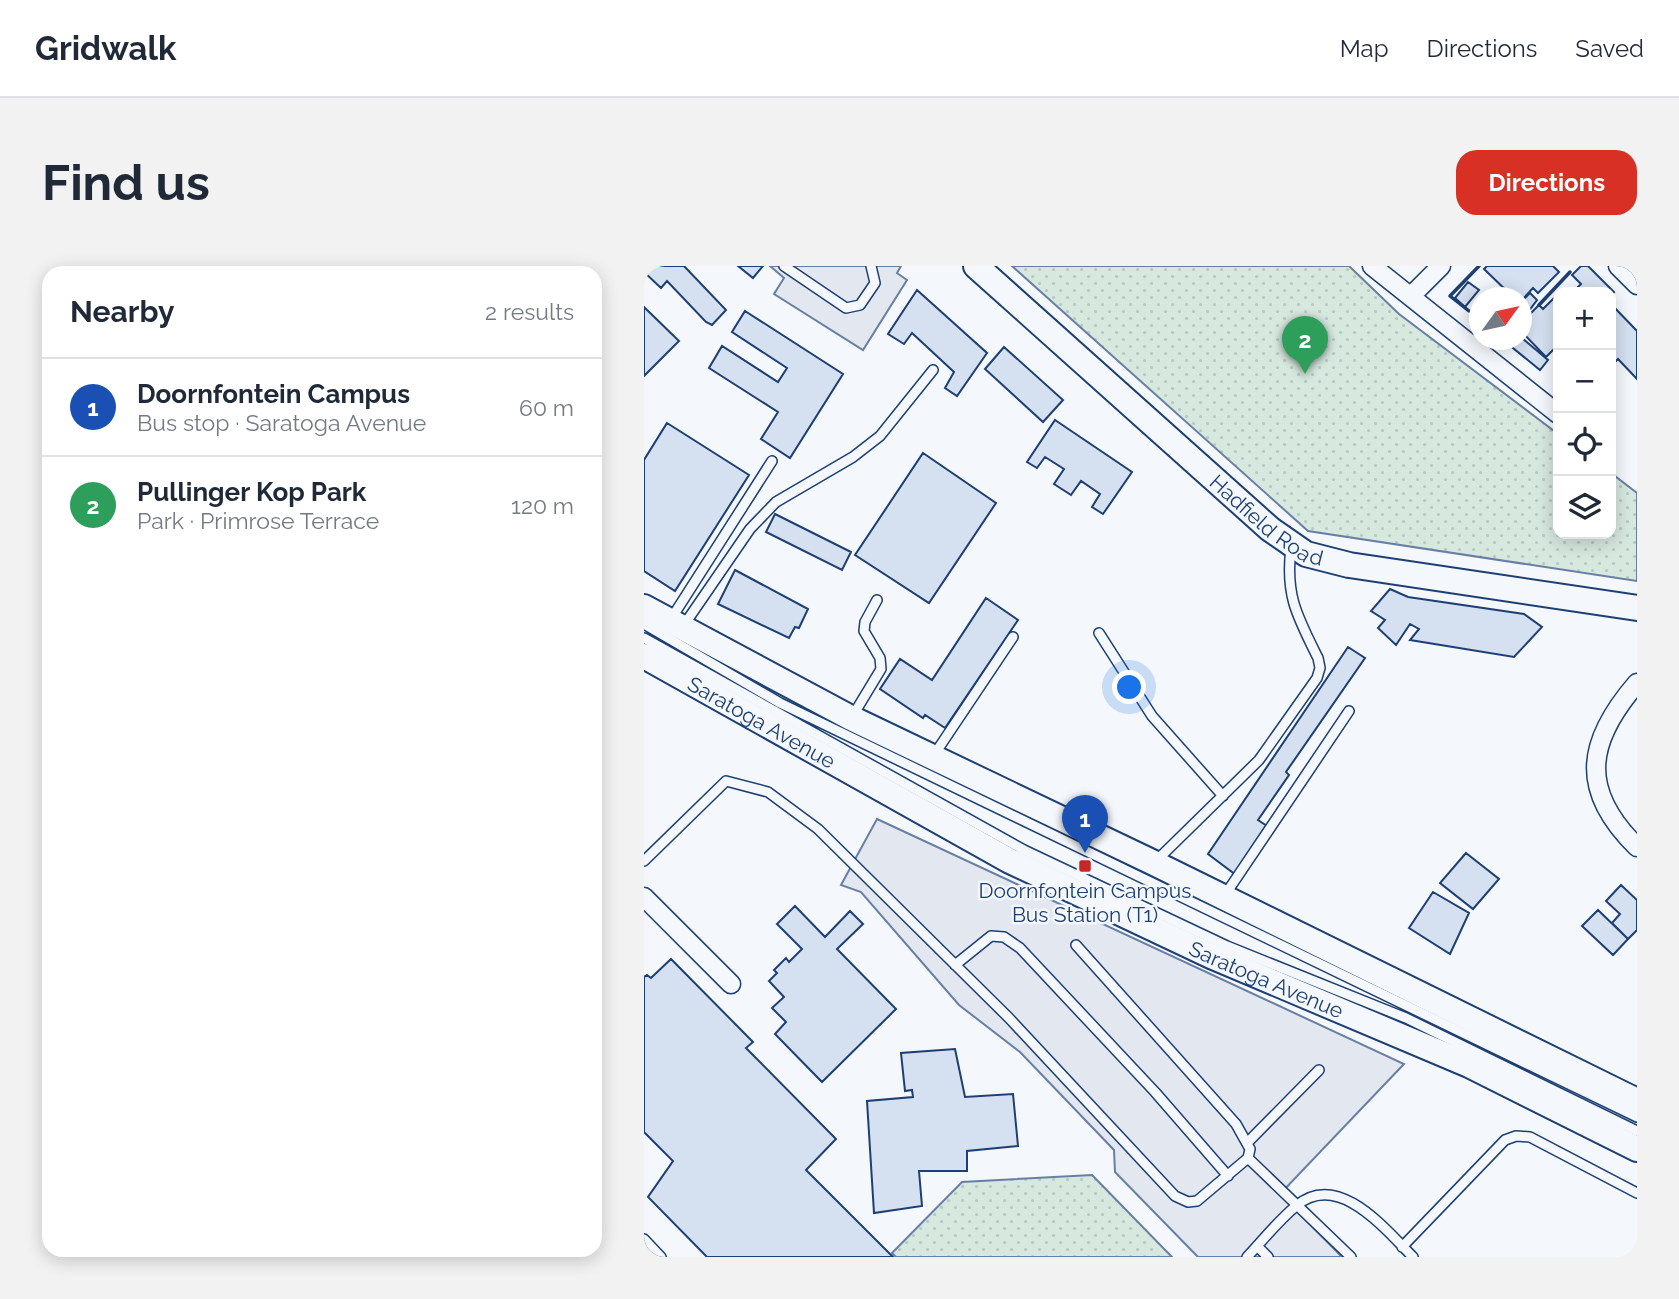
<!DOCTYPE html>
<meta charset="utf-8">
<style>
:root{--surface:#fff;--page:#f2f2f3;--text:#1f2937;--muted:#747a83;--line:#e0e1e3;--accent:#d93025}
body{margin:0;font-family:Raleway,sans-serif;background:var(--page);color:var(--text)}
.controls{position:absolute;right:21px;top:21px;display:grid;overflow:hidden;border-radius:14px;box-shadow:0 4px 18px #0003}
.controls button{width:63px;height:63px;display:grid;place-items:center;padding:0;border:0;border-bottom:2px solid var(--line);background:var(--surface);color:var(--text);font:35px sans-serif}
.compass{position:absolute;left:825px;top:21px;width:63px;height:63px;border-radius:50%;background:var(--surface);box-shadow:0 4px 18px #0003;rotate:57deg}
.you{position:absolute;left:486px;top:422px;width:24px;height:24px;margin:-18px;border:5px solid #fff;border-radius:50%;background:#1a73e8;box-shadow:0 0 0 10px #1a73e833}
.badge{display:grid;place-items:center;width:46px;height:46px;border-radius:50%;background:var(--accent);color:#fff;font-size:23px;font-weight:700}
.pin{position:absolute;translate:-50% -58px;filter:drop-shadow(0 2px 4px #0008)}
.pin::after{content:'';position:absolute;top:37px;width:24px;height:21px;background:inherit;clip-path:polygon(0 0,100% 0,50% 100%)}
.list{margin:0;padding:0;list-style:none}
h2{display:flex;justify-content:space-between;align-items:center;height:91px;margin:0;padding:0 28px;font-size:30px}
h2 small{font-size:23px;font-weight:400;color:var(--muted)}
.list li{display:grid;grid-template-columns:46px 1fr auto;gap:21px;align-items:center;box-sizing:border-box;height:98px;padding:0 28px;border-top:2px solid var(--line)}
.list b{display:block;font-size:26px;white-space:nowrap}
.list p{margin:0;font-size:23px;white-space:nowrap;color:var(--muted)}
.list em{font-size:23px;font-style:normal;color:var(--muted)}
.icon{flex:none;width:38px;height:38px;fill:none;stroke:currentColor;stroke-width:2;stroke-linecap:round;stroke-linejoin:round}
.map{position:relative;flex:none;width:993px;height:991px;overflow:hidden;border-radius:21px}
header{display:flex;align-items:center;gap:42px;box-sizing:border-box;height:98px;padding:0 35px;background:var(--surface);border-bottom:2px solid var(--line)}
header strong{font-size:33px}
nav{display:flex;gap:38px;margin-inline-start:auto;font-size:24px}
.intro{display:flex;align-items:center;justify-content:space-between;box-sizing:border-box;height:168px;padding:0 42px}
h1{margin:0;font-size:49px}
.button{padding:18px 32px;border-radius:21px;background:var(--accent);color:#fff;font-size:24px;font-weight:700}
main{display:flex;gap:42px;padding:0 42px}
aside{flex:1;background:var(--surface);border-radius:21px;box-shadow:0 4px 18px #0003}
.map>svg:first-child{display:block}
.park{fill:url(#park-dots);stroke:#687fa3;stroke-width:2}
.parking{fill:#e3e8f0;stroke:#687fa3;stroke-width:2}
.building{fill:#d5e0f0;stroke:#1d3f73;stroke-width:2}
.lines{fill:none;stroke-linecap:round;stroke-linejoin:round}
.lane-casing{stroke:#1d3f73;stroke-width:12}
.street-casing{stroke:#1d3f73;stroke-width:21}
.secondary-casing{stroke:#1d3f73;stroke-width:28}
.lane{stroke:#f4f7fb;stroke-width:9}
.street{stroke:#f4f7fb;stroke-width:18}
.secondary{stroke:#f4f7fb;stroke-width:24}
.wall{stroke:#1d3f73;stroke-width:3.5}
.poi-dot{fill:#c62828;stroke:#f4f7fb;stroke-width:2.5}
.labels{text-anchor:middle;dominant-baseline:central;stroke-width:5;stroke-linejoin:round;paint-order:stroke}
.street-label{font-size:21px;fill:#1d3f73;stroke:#f4f7fb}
.poi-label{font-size:21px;fill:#1d3f73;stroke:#f4f7fb}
</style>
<header>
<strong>Gridwalk</strong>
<nav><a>Map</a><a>Directions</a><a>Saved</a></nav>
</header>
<div class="intro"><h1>Find us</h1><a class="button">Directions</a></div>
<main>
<aside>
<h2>Nearby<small>2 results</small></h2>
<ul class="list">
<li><span class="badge" style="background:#1a4fb4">1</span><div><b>Doornfontein Campus</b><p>Bus stop · Saratoga Avenue</p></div><em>60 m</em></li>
<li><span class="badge" style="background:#2e9e5b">2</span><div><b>Pullinger Kop Park</b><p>Park · Primrose Terrace</p></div><em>120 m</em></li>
</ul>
</aside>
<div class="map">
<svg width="993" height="991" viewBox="0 0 993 991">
<defs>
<pattern id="park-dots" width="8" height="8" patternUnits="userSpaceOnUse" patternTransform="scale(1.75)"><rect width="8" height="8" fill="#d7e8df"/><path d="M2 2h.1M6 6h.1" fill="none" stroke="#b8c8c3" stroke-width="1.8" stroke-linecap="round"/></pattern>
</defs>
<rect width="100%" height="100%" fill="#f4f7fb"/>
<path class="park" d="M 368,0 L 705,0 L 755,48 L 914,168 L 914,268 L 967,268 L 967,207 L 993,227 L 993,315 L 664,265 Z
M 448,909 L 528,991 L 252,991 L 248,987 L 318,916 Z"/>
<path class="parking" d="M 126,0 L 257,0 L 253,7 L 263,14 L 219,84 L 130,28 L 140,12 Z
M 233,553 L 760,798 L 636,928 L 698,991 L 554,991 L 471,906 L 470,884 L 376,786 L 315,739 L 217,626 L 197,619 Z"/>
<path class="building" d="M 0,0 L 40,0 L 82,44 L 68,59 L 62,56 L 23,15 L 17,22 L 0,6 Z
M 94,0 L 119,0 L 109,12 Z
M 843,0 L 909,0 L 915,6 L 894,27 L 889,22 L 878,34 L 870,32 L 840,3 Z
M 937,0 L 944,0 L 970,26 L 967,30 L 967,26 L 929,26 L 937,18 L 928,9 Z
M 824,16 L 835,24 L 821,41 L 811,32 Z
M 273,24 L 343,87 L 313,130 L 301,122 L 310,106 L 268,67 L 260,78 L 244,68 Z
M 886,27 L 893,34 L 878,54 L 878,35 Z
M 914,28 L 914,79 L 902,91 L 878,66 L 878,56 L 895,39 L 899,43 Z
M 967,38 L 993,65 L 993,113 L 974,93 L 967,100 Z
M 0,41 L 35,75 L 0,110 Z
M 101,45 L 199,108 L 146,192 L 117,173 L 134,146 L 65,102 L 78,80 L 134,116 L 143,102 L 88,66 Z
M 878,72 L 904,94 L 896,104 L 859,74 Z
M 360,81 L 419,134 L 399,156 L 341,103 Z
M 411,154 L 488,206 L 459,248 L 448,241 L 456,228 L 437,215 L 427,229 L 410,218 L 420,203 L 401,191 L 393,202 L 383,196 Z
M 23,157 L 105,209 L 31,325 L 0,305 L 0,194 Z
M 279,187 L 352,237 L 285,337 L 211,289 Z
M 131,248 L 207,286 L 198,304 L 122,266 Z
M 91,304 L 164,343 L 155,362 L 151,361 L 145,372 L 74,338 Z
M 746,323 L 764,331 L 880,348 L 898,361 L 870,391 L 766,374 L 775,363 L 766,358 L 752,379 L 734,362 L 741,354 L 727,345 Z
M 342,332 L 374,354 L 301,462 L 281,449 L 279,452 L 236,423 L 256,393 L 288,414 Z
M 704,381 L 721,392 L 642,506 L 645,509 L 614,554 L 623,560 L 592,609 L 564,588 Z
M 822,587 L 855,613 L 829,643 L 796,617 Z
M 977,619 L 993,634 L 993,664 L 984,673 L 968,657 L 976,648 L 962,635 Z
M 789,626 L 825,647 L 806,688 L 765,662 Z
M 151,640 L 181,671 L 206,645 L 219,658 L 193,683 L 252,743 L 178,816 L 131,768 L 142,756 L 128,742 L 140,731 L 125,715 L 133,707 L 130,704 L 142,692 L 145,696 L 158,683 L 133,658 Z
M 954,644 L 984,673 L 969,689 L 938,660 Z
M 27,693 L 109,776 L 102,782 L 192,873 L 162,904 L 249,991 L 63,991 L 4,931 L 29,895 L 0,866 L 0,711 L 3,709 L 7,712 Z
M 311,783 L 321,831 L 369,828 L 374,880 L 323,885 L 323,905 L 275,905 L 278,940 L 230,947 L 223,835 L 269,831 L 268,824 L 261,825 L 257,787 Z"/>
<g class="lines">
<defs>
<path id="lane" d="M 140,0 L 202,42 L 216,39 L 231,17 L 227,0
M 27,353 L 128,195
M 0,358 L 136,437 L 993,851
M 40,359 L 106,263 L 132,236 L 209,191 L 236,170 L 289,104
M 455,367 L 508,450 L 579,530
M 0,372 L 380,584 L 583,680 L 762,752 L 993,865
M 208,451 L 237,403 L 236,392 L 220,365 L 221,356 L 233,334
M 290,489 L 369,371
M 513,594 L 615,494 L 673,412 L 676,402 L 674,392 C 653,350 641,329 647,282
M 0,595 L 82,515 L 124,526 L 174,563 L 365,752 L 531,930 L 544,936 L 553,935 L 604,892 L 606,883 L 592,858 L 432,679
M 581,629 L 705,445
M 311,699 L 347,670 L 360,671 L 376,682 L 511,826 L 584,910
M 603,877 L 675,804
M 604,892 L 707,991
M 0,973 L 17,991
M 613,980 L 624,991
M 758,981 L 861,874 L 872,870 L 886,871 L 993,927
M 603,991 C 619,974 634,955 652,940 C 694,904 741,963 769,991"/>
<path id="street" d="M 728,0 L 914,148
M 974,0 L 993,19
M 767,30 L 797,0
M 993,417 C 942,476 935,524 993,581
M 0,631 L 87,718"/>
<g id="secondary">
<path id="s1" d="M 332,0 L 626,263 L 662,288 L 705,299 L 993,342"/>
<path d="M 0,341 L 207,452 L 510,597 L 993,835"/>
<path id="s2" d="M 0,390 L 366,595 L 567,690 L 825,799 L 993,883"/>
</g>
</defs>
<use href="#lane" class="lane-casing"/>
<use href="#street" class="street-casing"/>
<use href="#secondary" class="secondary-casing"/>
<use href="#lane" class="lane"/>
<use href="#street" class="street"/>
<use href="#secondary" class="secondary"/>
<path class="wall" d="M 895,39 L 926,6
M 825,45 L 806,30 L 835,0"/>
</g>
<rect class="poi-dot" x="434" y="593" width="14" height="14" rx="3.5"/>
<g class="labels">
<g class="street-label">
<text stroke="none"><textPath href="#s1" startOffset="387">Hadfield Road</textPath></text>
<text stroke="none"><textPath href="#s2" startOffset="135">Saratoga Avenue</textPath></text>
<text stroke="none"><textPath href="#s2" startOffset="702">Saratoga Avenue</textPath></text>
</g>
<g class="poi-label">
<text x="441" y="624">Doornfontein Campus<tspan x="441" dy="24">Bus Station (T1)</tspan></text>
</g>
</g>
</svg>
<div class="controls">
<button>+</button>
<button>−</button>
<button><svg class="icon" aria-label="locate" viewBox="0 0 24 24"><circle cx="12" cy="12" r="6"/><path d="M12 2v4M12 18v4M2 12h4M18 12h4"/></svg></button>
<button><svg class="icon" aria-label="layers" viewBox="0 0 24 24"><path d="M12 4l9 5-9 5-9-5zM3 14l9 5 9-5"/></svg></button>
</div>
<svg class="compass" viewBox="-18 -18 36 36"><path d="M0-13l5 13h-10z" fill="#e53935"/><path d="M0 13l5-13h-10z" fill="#747a83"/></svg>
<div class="you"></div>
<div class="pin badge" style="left:441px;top:587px;background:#1a4fb4">1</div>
<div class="pin badge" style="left:661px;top:108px;background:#2e9e5b">2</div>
</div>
</main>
